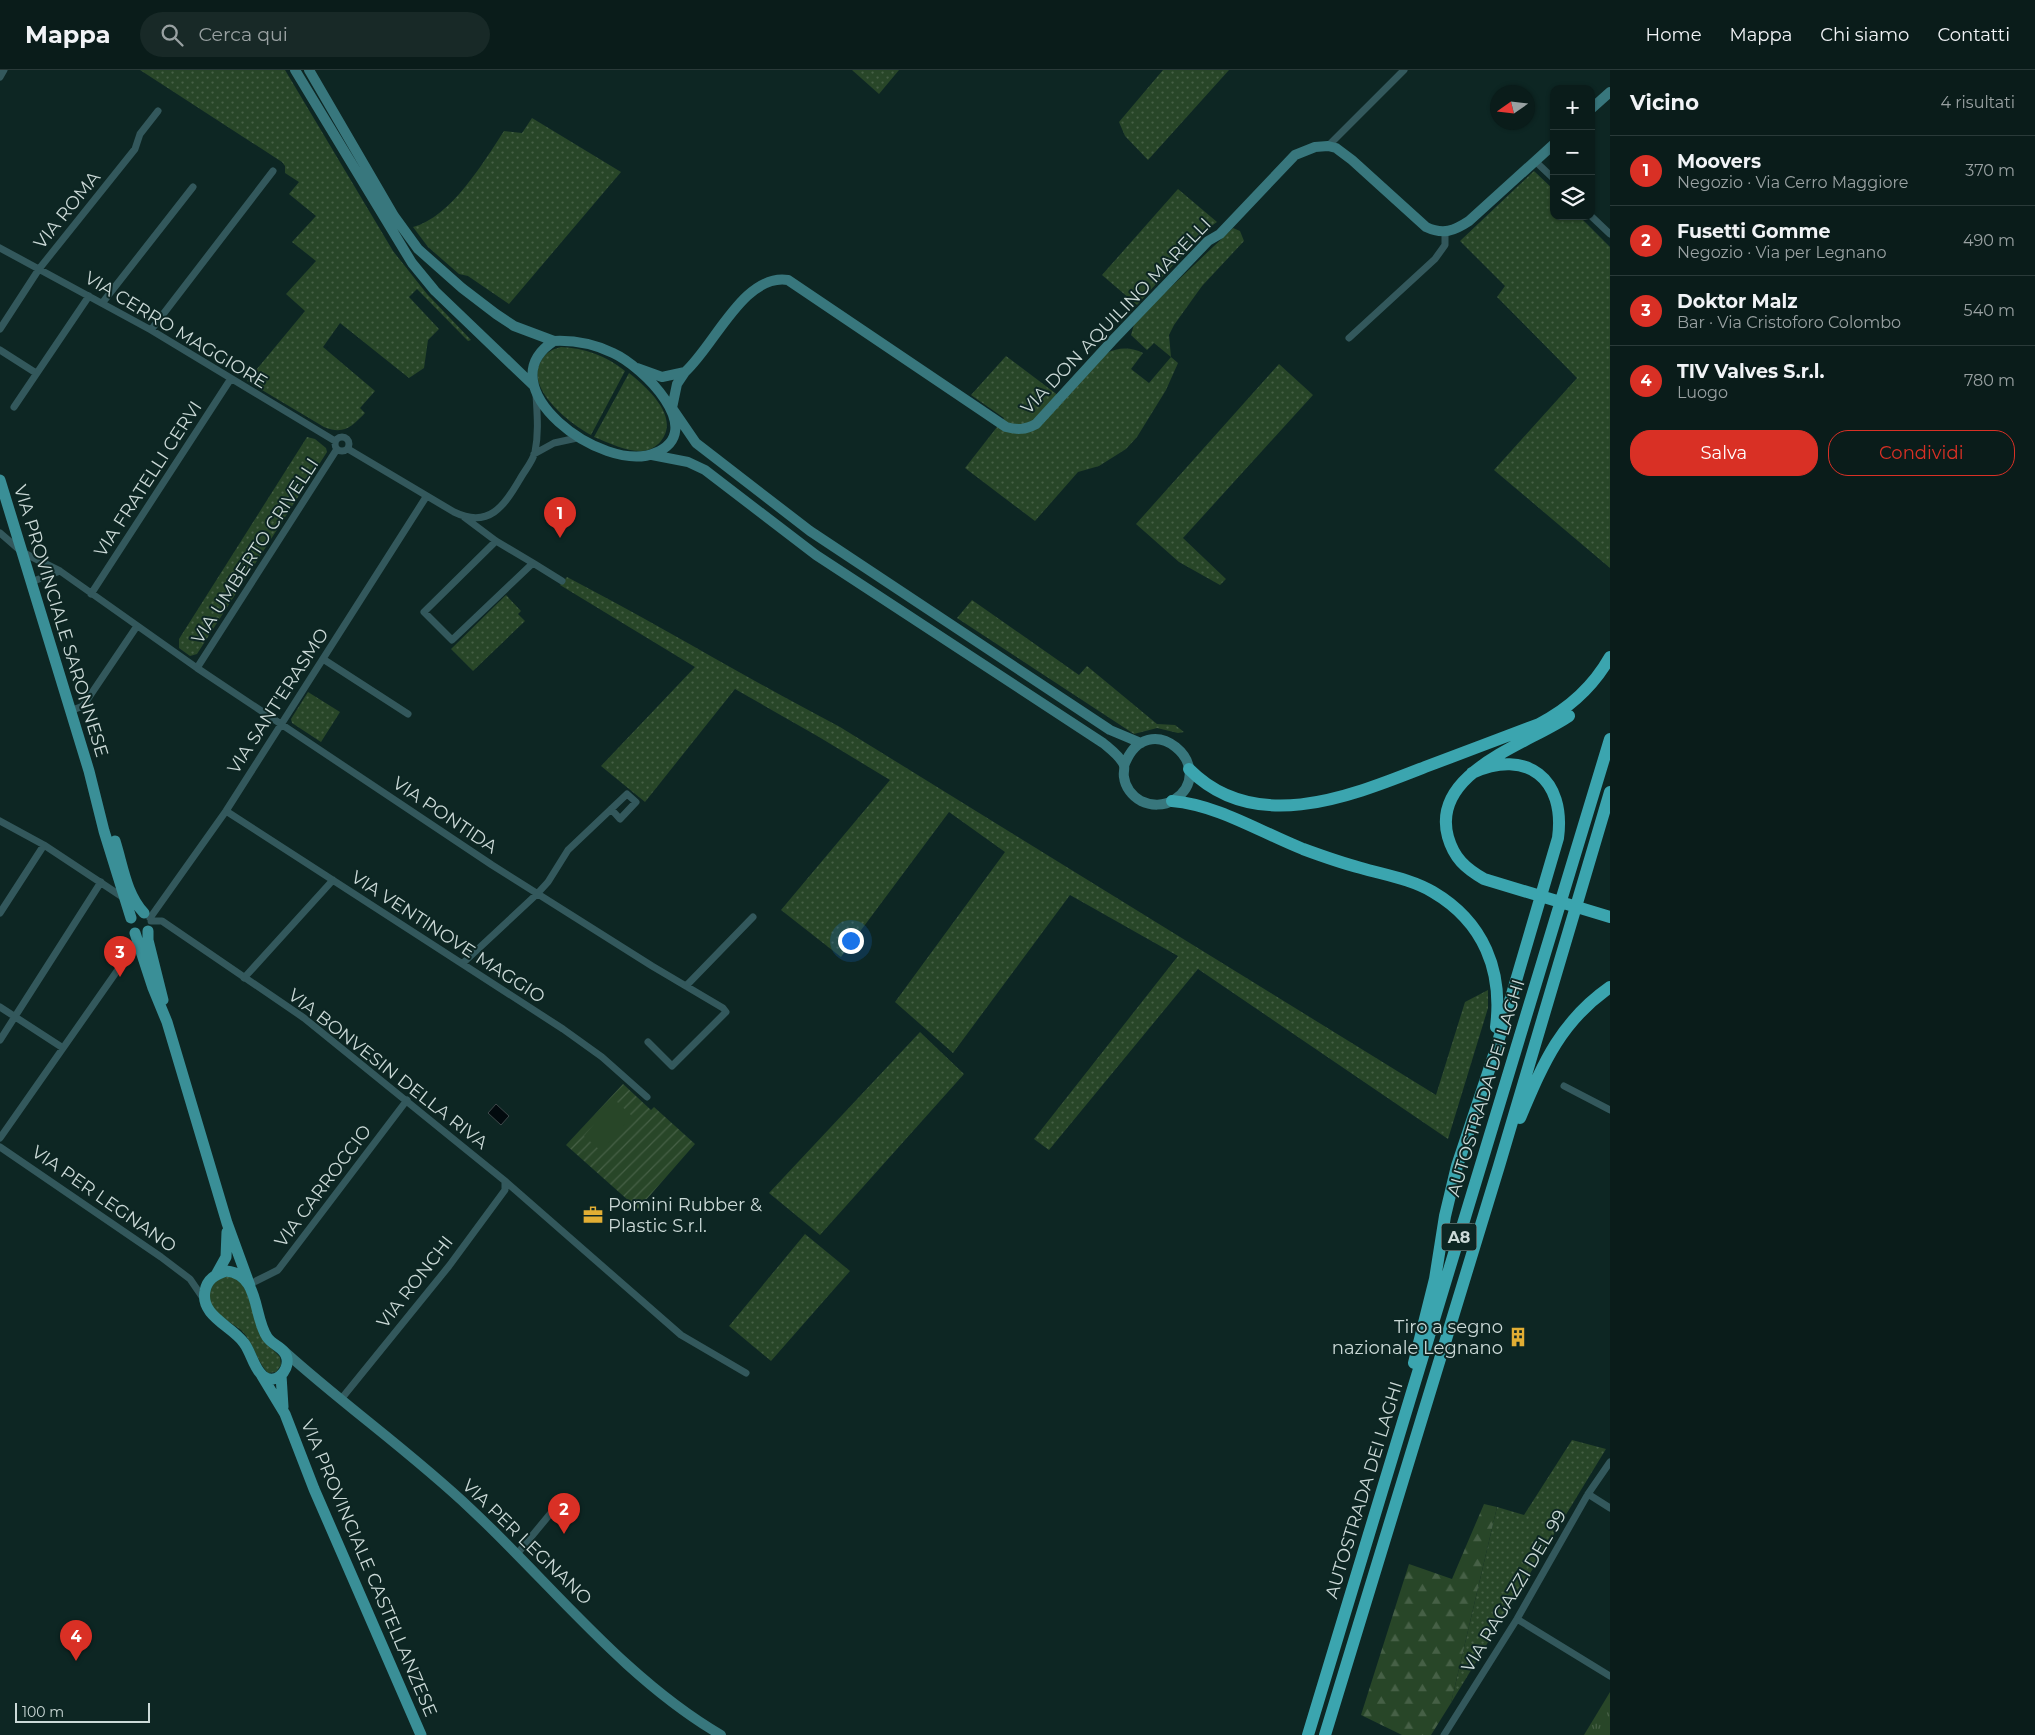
<!DOCTYPE html>
<html lang="it">
<meta charset="utf-8">
<style>
:root{--surface:#0a1c1a;--page:#182927;--text:#f1f3f6;--muted:#99a1a2;--line:#2a3a39;--accent:#d93025}
body{margin:0;font-family:Montserrat,sans-serif;background:var(--page);color:var(--text)}
.controls{position:absolute;right:15px;top:15px;display:grid;overflow:hidden;border-radius:10px;box-shadow:0 1px 4px #0004}
.controls button{width:45px;height:45px;display:grid;place-items:center;padding:0;border:0;border-bottom:1px solid var(--line);background:var(--surface);color:var(--text);font:25px sans-serif}
.compass{position:absolute;left:1490px;top:15px;width:45px;height:45px;border-radius:50%;background:var(--surface);box-shadow:0 1px 4px #0004;rotate:256deg}
.scale{position:absolute;left:15px;bottom:12px;width:135px;box-sizing:border-box;padding-left:5px;border:2px solid #cbd9d7;border-top:0;font-size:14px;line-height:18px;white-space:nowrap;color:#cbd9d7;-webkit-text-stroke:4px #0d2623;paint-order:stroke}
.you{position:absolute;left:850px;top:870px;width:18px;height:18px;margin:-12px;border:4px solid #fff;border-radius:50%;background:#1a73e8;box-shadow:0 0 0 8px #1a73e833}
.badge{display:grid;place-items:center;width:32px;height:32px;border-radius:50%;background:var(--accent);color:#fff;font-size:16px;font-weight:700}
.pin{position:absolute;translate:-50% -41px;filter:drop-shadow(0 1px 2px #0008)}
.pin::after{content:'';position:absolute;top:26px;width:18px;height:15px;background:inherit;clip-path:polygon(0 0,100% 0,50% 100%)}
.list{margin:0;padding:0;list-style:none}
h2{display:flex;justify-content:space-between;align-items:center;height:65px;margin:0;padding:0 20px;font-size:21px}
h2 small{font-size:16px;font-weight:400;color:var(--muted)}
.list li{display:grid;grid-template-columns:32px 1fr auto;gap:15px;align-items:center;box-sizing:border-box;height:70px;padding:0 20px;border-top:1px solid var(--line)}
.list b{display:block;font-size:19px;white-space:nowrap}
.list p{margin:0;font-size:16px;white-space:nowrap;color:var(--muted)}
.list em{font-size:16px;font-style:normal;color:var(--muted)}
.actions{display:flex;gap:10px;padding:15px 20px}
.actions a{flex:1;padding:11px 0;border:1px solid var(--accent);border-radius:20px;text-align:center;font-size:18px;color:var(--accent)}
.actions .main{background:var(--accent);color:#fff}
.icon{flex:none;width:28px;height:28px;fill:none;stroke:currentColor;stroke-width:2;stroke-linecap:round;stroke-linejoin:round}
.map{position:relative;flex:none;width:1610px;height:1665px;overflow:hidden}
header{display:flex;align-items:center;gap:30px;box-sizing:border-box;height:70px;padding:0 25px;background:var(--surface);border-bottom:1px solid var(--line)}
header strong{font-size:24px}
nav{display:flex;gap:28px;margin-inline-start:auto;font-size:18px}
.search{width:350px;height:45px;background:var(--page);display:flex;align-items:center;gap:12px;box-sizing:border-box;padding:0 18px;border-radius:28px;color:var(--muted);font-size:19px}
main{display:flex}
aside{flex:1;background:var(--surface)}
.map>svg:first-child{display:block}
.grass{fill:url(#grass-dots)}
.forest{fill:url(#forest-firs)}
.park{fill:url(#park-tufts)}
.garden{fill:url(#garden-furrows)}
.pitch{fill:#284628}
.water{fill:#020a0e;stroke:#3e484a}
.lines{fill:none;stroke-linecap:round;stroke-linejoin:round}
.street{stroke:#33585c;stroke-width:7}
.secondary{stroke:#38777d;stroke-width:10}
.primary{stroke:#3a8f97;stroke-width:11}
.highway{stroke:#3ba5af;stroke-width:12}
.labels{text-anchor:middle;dominant-baseline:central;stroke-width:4;stroke-linejoin:round;paint-order:stroke}
.shield{fill:#0d2623;stroke:#92a3a1;stroke-width:1}
.shield-label{font-size:16px;font-weight:bold;fill:#cbd9d7}
.street-label{font-size:18px;fill:#cbd9d7;stroke:#0d2623}
.poi-label{font-size:18px;fill:#cbd9d7;stroke:#0d2623;text-anchor:start}
</style>
<header>
<strong>Mappa</strong>
<div class="search"><svg class="icon" aria-label="search" viewBox="0 0 24 24"><circle cx="10" cy="10" r="6"/><path d="M15 15l6 6"/></svg>Cerca qui</div>
<nav><a>Home</a><a>Mappa</a><a>Chi siamo</a><a>Contatti</a></nav>
</header>
<main>
<div class="map">
<svg width="1610" height="1665" viewBox="0 0 1610 1665">
<defs>
<pattern id="grass-dots" width="8" height="8" patternUnits="userSpaceOnUse" patternTransform="scale(1.25)"><rect width="8" height="8" fill="#284628"/><path d="M2 2h.1M6 6h.1" fill="none" stroke="#466046" stroke-width="1.8" stroke-linecap="round"/></pattern>
<pattern id="forest-firs" width="22" height="20" patternUnits="userSpaceOnUse" patternTransform="scale(1.25)"><rect width="22" height="20" fill="#284628"/><path d="M5 1l3.5 6h-7zM16 11l3.5 6h-7z" fill="#466046"/></pattern>
<pattern id="park-tufts" width="24" height="20" patternUnits="userSpaceOnUse" patternTransform="scale(1.25)"><rect width="24" height="20" fill="#284628"/><path d="M3 7l-1-3M5 7V3M7 7l1-3M15 17l-1-3M17 17v-4M19 17l1-3" fill="none" stroke="#466046"/></pattern>
<pattern id="garden-furrows" width="10" height="10" patternUnits="userSpaceOnUse" patternTransform="scale(1.25)"><rect width="10" height="10" fill="#284628"/><path d="M-1 1l2-2M0 10L10 0M9 11l2-2" fill="none" stroke="#466046"/></pattern>
</defs>
<rect width="100%" height="100%" fill="#0d2623"/>
<path class="grass" d="M 140,0 L 285,0 L 393,181 L 427,224 L 471,270 L 468,271 L 417,219 L 409,227 L 439,259 L 428,270 L 424,298 L 409,308 L 340,253 L 323,277 L 375,321 L 360,338 L 365,343 C 351,357 344,365 324,357 L 247,311 L 305,241 L 286,224 L 316,191 L 292,172 L 316,146 L 289,124 L 299,112 L 285,103 L 285,96 L 282,92 Z
M 852,0 L 899,0 L 879,24 Z
M 1163,0 L 1229,0 L 1148,90 L 1125,66 L 1119,52 Z
M 532,48 L 621,102 L 509,234 L 468,206 L 459,204 L 428,177 L 413,157 C 451,147 483,93 504,61 L 522,63 Z
M 1534,101 L 1554,120 L 1554,146 L 1579,146 L 1610,177 L 1610,498 L 1494,400 L 1577,308 L 1497,227 L 1505,216 L 1460,171 Z
M 1178,119 L 1217,152 L 1204,161 L 1137,235 L 1102,205 Z
M 1233,158 L 1240,161 L 1244,171 L 1202,216 L 1174,255 L 1169,265 L 1171,287 L 1178,293 L 1166,320 L 1137,367 L 1126,379 L 1099,396 L 1078,402 L 1035,451 L 965,398 L 1004,348 L 971,325 L 1006,286 L 1063,329 L 1107,283 C 1118,277 1132,277 1143,283 L 1131,299 L 1149,313 L 1171,287 L 1154,273 L 1147,280 L 1131,265 L 1135,251 Z
M 561,277 C 584,278 607,286 625,301 L 591,365 C 570,354 526,319 540,293 C 545,283 550,280 561,277 Z
M 1279,294 L 1313,325 L 1183,468 L 1226,509 L 1220,515 L 1179,492 L 1136,454 Z
M 629,303 C 645,316 681,346 661,371 C 656,377 649,381 641,381 C 625,381 609,373 594,367 Z
M 307,367 L 315,369 L 326,378 L 327,382 L 197,584 L 190,586 L 179,578 L 179,569 Z
M 567,507 C 659,555 748,609 840,657 L 1436,1025 L 1465,932 L 1488,920 L 1488,938 L 1448,1069 L 1198,899 L 1049,1080 L 1034,1069 L 1178,886 L 1070,825 L 953,983 L 895,932 L 1005,782 L 949,742 L 841,887 L 781,840 L 890,710 L 819,667 L 735,619 L 645,732 L 601,696 L 695,597 L 560,515 Z
M 506,525 L 521,541 L 518,544 L 525,551 L 473,601 L 451,579 Z
M 972,530 L 1079,605 L 1087,596 L 1157,654 L 1175,655 L 1184,662 L 1178,663 L 1157,658 L 1134,664 L 957,548 Z
M 308,622 L 340,642 L 321,672 L 292,653 L 291,649 Z
M 920,962 L 964,1004 L 820,1165 L 769,1123 Z
M 805,1164 L 850,1201 L 771,1291 L 729,1256 Z
M 227,1206 L 239,1209 L 247,1223 L 262,1269 L 280,1287 L 281,1295 L 276,1302 L 268,1303 C 256,1290 254,1273 241,1260 C 232,1253 215,1245 211,1234 C 208,1226 210,1219 214,1212 Z
M 1572,1370 L 1606,1379 L 1451,1633 L 1497,1437 L 1524,1445 Z"/>
<path class="forest" d="M 1484,1434 L 1497,1437 L 1451,1633 L 1431,1665 L 1402,1665 L 1361,1645 L 1409,1494 L 1452,1509 Z"/>
<path class="park" d="M 1610,1622 L 1610,1665 L 1584,1665 Z"/>
<path class="garden" d="M 623,1014 L 651,1040 L 654,1037 L 695,1074 L 638,1139 L 566,1075 Z"/>
<path class="pitch" d="M 615,1030 L 632,1046 L 601,1081 L 584,1066 Z"/>
<path class="water" d="M 496,1034 L 509,1046 L 501,1055 L 488,1043 Z"/>
<g class="lines">
<path class="street" d="M 0,7 L 4,0
M 1328,76 L 1404,0
M 1535,91 L 1554,109
M 1591,146 L 1610,164
M 0,178 L 151,260 L 335,371
M 103,232 L 193,117
M 0,259 L 39,199 L 135,79 L 140,64 L 158,41
M 151,260 L 273,101
M 1349,268 L 1435,189 L 1445,175 L 1445,162
M 0,280 L 36,303
M 14,337 L 89,226
M335 374a7 7 0 1 1 14 0a7 7 0 1 1-14 0Z
M 348,379 L 454,442 C 489,459 504,436 520,409 C 525,400 533,391 535,382 C 539,362 537,343 536,324
M 534,384 L 554,373 L 577,368
M 464,447 L 496,471 L 533,493 L 452,570 L 424,542 L 496,471
M 0,463 L 22,482 L 60,501 L 197,598 L 492,795 L 652,896 L 723,938 L 726,942 L 672,996 L 648,972
M 533,493 L 562,511
M 31,512 L 60,501
M 91,524 L 230,310
M 323,589 L 408,644
M 197,598 L 337,379
M 70,641 L 83,636 L 137,556
M 226,741 L 563,959 L 602,987 L 647,1027
M 0,751 L 44,775 L 124,828
M 0,843 L 44,775
M 150,848 L 226,741 L 426,427
M 151,851 L 162,851 L 304,948 L 505,1111 L 681,1265 L 746,1303
M 463,893 L 537,824 L 548,812 L 568,780 L 627,724 L 636,732 L 620,749 L 611,739
M 244,908 L 333,810
M 686,916 L 753,847
M 0,937 L 63,978
M 0,970 L 101,812
M 1564,1016 L 1610,1040
M 0,1068 L 138,871
M 0,1077 L 161,1187 L 190,1209 L 203,1228
M 256,1211 L 278,1200 L 407,1030
M 342,1328 L 449,1196 L 505,1120 L 505,1111
M 1588,1424 L 1610,1438
M 517,1484 L 560,1432
M 1517,1549 L 1610,1606
M 1444,1665 L 1517,1549 L 1588,1424 L 1610,1392"/>
<path class="secondary" d="M 295,0 L 412,193 L 435,221 L 534,316
M 309,0 L 394,146 L 418,179 L 462,218 L 496,244 L 514,256 L 554,271
M 1591,39 L 1610,22
M 554,271 C 575,270 594,274 613,283 C 642,296 709,361 655,383 C 603,405 484,316 554,271 Z
M 637,298 L 662,307 L 685,302 L 677,314 L 672,338 L 696,373 L 810,461 L 1110,660 L 1141,673
M 685,302 C 715,275 744,203 788,210 L 1006,357 C 1017,360 1025,360 1036,354 L 1112,271 L 1208,171 L 1220,164 L 1295,85 L 1315,77 L 1328,76 L 1336,78 L 1352,90 L 1426,157 C 1443,165 1454,161 1469,151 L 1554,74
M 652,385 L 688,392 L 705,400 L 816,485 L 1103,673 C 1110,679 1120,686 1124,695 C 1125,699 1123,703 1124,707 C 1125,717 1132,726 1141,731 C 1151,736 1164,736 1174,730 C 1222,698 1147,632 1124,696
M 284,1281 C 345,1336 412,1383 472,1440 C 552,1515 625,1609 721,1665"/>
<path class="primary" d="M 0,410 L 89,701 L 104,761 L 131,848
M 115,771 C 123,796 126,824 144,843
M 148,861 L 148,870 L 163,930
M 135,863 L 153,918 L 167,952 L 227,1153 L 250,1216
M 226,1201 C 260,1204 253,1246 267,1267 C 273,1276 286,1278 287,1289 C 288,1295 285,1302 280,1306 C 275,1310 268,1310 263,1306 C 254,1299 251,1282 244,1273 C 232,1256 200,1246 205,1221 C 207,1209 215,1205 226,1201 Z
M 216,1205 L 226,1187 L 227,1162
M 281,1305 L 283,1337
M 262,1306 L 285,1344 L 314,1419 L 421,1665"/>
<path class="highway" d="M 1569,646 C 1528,674 1430,702 1448,767 C 1454,788 1465,798 1484,809 L 1610,847
M 1189,699 C 1255,766 1351,726 1425,697 C 1463,683 1501,668 1539,654 C 1570,638 1593,617 1610,587
M 1172,731 C 1218,735 1260,762 1303,779 C 1322,786 1342,793 1361,798 C 1385,805 1411,809 1433,822 C 1484,852 1503,901 1496,957
M 1520,1048 C 1543,994 1560,952 1610,917
M 1414,1293 L 1435,1209 L 1445,1146 L 1457,1096 L 1495,982 L 1558,768 C 1566,709 1527,678 1472,703
M 1308,1665 L 1610,669
M 1325,1665 L 1499,1096 L 1610,722"/>
</g>
<defs>
<symbol id="office-bare" viewBox="-9 -9 18 18"><path d="M-6-3h4V-5.5h4V-3h4V5H-6ZM-1-4.5V-3h2v-1.5ZM-6 0V1H6V0Z" fill="#e2ae34" stroke="#0d2623" stroke-width="2.5" paint-order="stroke"/></symbol>
<symbol id="building-bare" viewBox="-9 -9 18 18"><path d="M-4-6H4V6H1V3H-1V6H-4ZM-2.5-4.3h1.7v1.8h-1.7ZM.8-4.3h1.7v1.8H.8ZM-2.5-1h1.7V.8h-1.7ZM.8-1h1.7V.8H.8Z" fill="#e2ae34" stroke="#0d2623" stroke-width="2.5" paint-order="stroke"/></symbol>
</defs>
<g fill-rule="evenodd">
<use href="#office-bare" x="579" y="1131" width="28" height="28"/>
<use href="#building-bare" x="1504" y="1253" width="28" height="28"/>
</g>
<g class="labels">
<rect class="shield" x="1441.5" y="1153.5" width="35" height="27" rx="4"/>
<g class="shield-label">
<text x="1459" y="1167">A8</text>
</g>
<g class="street-label">
<text transform="translate(67 140) rotate(-51)">VIA ROMA</text>
<text transform="translate(1116 246) rotate(-46)">VIA DON AQUILINO MARELLI</text>
<text transform="translate(176 260) rotate(31)">VIA CERRO MAGGIORE</text>
<text transform="translate(148 409) rotate(-57)">VIA FRATELLI CERVI</text>
<text transform="translate(255 481) rotate(-57)">VIA UMBERTO CRIVELLI</text>
<text transform="translate(61 551) rotate(73)">VIA PROVINCIALE SARONNESE</text>
<text transform="translate(278 631) rotate(-57)">VIA SANT'ERASMO</text>
<text transform="translate(445 745) rotate(34)">VIA PONTIDA</text>
<text transform="translate(448 867) rotate(33)">VIA VENTINOVE MAGGIO</text>
<text transform="translate(388 999) rotate(38)">VIA BONVESIN DELLA RIVA</text>
<text transform="translate(1486 1018) rotate(-73)">AUTOSTRADA DEI LAGHI</text>
<text transform="translate(323 1116) rotate(-53)">VIA CARROCCIO</text>
<text transform="translate(104 1129) rotate(35)">VIA PER LEGNANO</text>
<text transform="translate(415 1212) rotate(-52)">VIA RONCHI</text>
<text transform="translate(1364 1420) rotate(-73)">AUTOSTRADA DEI LAGHI</text>
<text transform="translate(527 1472) rotate(44)">VIA PER LEGNANO</text>
<text transform="translate(369 1498) rotate(67)">VIA PROVINCIALE CASTELLANZESE</text>
<text transform="translate(1514 1521) rotate(-59)">VIA RAGAZZI DEL 99</text>
</g>
<g class="poi-label">
<text x="608" y="1135">Pomini Rubber &amp;<tspan x="608" dy="21">Plastic S.r.l.</tspan></text>
<text x="1503" y="1257" text-anchor="end">Tiro a segno<tspan x="1503" dy="21">nazionale Legnano</tspan></text>
</g>
</g>
</svg>
<div class="controls">
<button>+</button>
<button>−</button>
<button><svg class="icon" aria-label="layers" viewBox="0 0 24 24"><path d="M12 4l9 5-9 5-9-5zM3 14l9 5 9-5"/></svg></button>
</div>
<svg class="compass" viewBox="-18 -18 36 36"><path d="M0-13l5 13h-10z" fill="#e53935"/><path d="M0 13l5-13h-10z" fill="#99a1a2"/></svg>
<div class="scale">100 m</div>
<div class="you"></div>
<div class="pin badge" style="left:560px;top:468px">1</div>
<div class="pin badge" style="left:564px;top:1464px">2</div>
<div class="pin badge" style="left:120px;top:907px">3</div>
<div class="pin badge" style="left:76px;top:1591px">4</div>
</div>
<aside>
<h2>Vicino<small>4 risultati</small></h2>
<ul class="list">
<li><span class="badge">1</span><div><b>Moovers</b><p>Negozio · Via Cerro Maggiore</p></div><em>370 m</em></li>
<li><span class="badge">2</span><div><b>Fusetti Gomme</b><p>Negozio · Via per Legnano</p></div><em>490 m</em></li>
<li><span class="badge">3</span><div><b>Doktor Malz</b><p>Bar · Via Cristoforo Colombo</p></div><em>540 m</em></li>
<li><span class="badge">4</span><div><b>TIV Valves S.r.l.</b><p>Luogo</p></div><em>780 m</em></li>
</ul>
<div class="actions"><a class="main">Salva</a><a>Condividi</a></div>
</aside>
</main>
